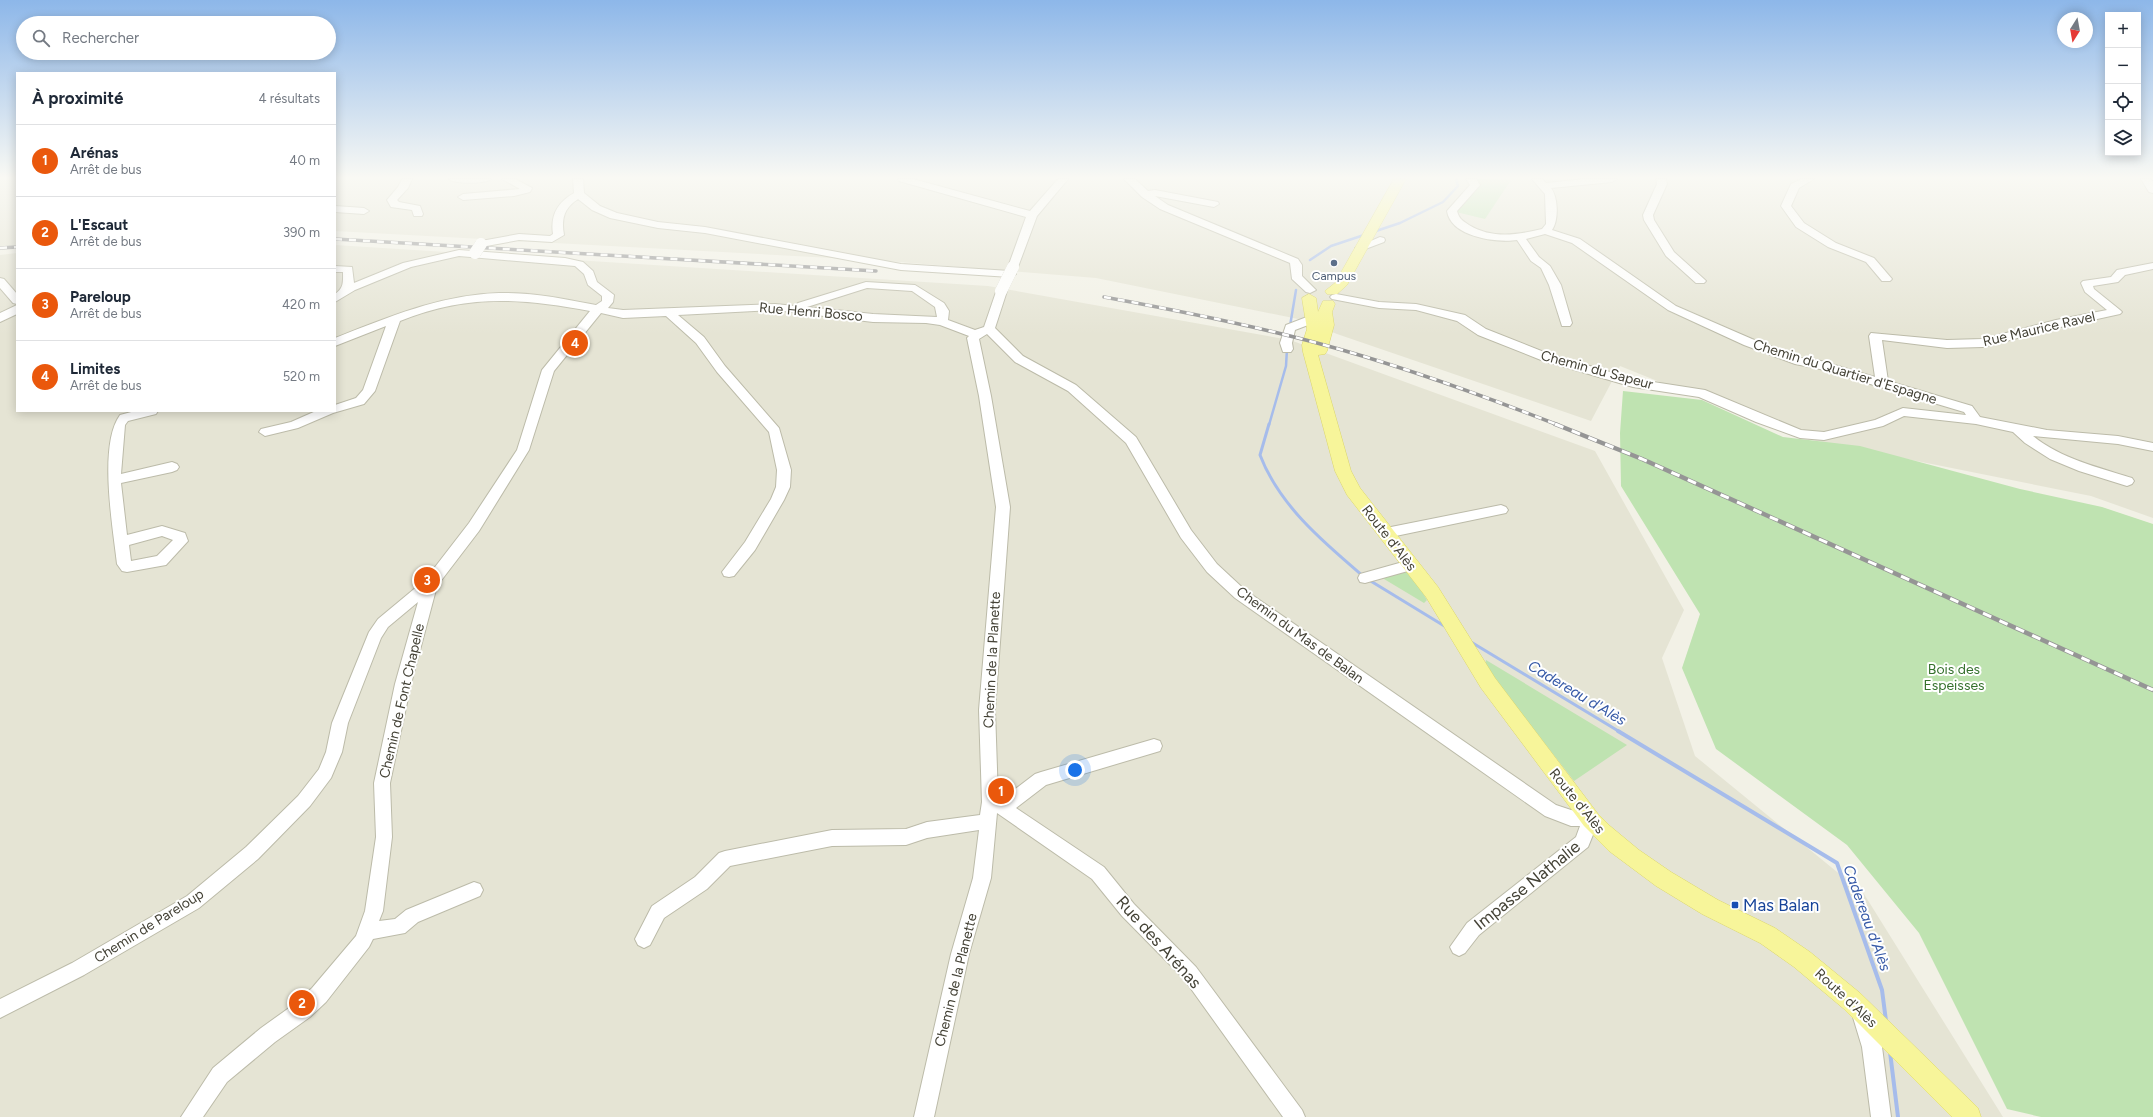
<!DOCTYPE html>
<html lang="fr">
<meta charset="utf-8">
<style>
:root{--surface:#fff;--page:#f6f6f7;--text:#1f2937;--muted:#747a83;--line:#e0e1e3;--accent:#ea580c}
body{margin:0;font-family:Figtree,sans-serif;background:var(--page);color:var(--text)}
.controls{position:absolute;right:12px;top:12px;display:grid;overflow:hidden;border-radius:0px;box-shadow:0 2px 10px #0003}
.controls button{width:36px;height:36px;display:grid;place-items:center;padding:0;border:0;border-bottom:1px solid var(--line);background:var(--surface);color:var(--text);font:20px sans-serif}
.compass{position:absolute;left:2057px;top:12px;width:36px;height:36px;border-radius:50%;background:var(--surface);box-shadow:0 2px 10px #0003;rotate:191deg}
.you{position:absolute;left:1075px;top:770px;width:14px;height:14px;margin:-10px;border:3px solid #fff;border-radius:50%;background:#1a73e8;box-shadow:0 0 0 6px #1a73e833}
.badge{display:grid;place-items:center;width:26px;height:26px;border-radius:50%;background:var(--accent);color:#fff;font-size:13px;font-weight:700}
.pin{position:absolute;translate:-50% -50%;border:2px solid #fff;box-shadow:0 1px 4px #0006}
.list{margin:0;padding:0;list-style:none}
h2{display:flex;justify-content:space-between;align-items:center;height:52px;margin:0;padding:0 16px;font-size:17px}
h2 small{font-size:13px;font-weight:400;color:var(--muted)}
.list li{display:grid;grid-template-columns:26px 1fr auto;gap:12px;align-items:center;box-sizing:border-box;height:72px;padding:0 16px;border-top:1px solid var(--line)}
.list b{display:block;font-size:15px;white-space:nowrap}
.list p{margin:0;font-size:13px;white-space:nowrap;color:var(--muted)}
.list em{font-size:13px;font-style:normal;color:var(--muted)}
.icon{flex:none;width:22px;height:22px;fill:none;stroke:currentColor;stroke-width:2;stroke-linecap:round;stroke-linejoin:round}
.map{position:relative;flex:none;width:2153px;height:1117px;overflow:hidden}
.search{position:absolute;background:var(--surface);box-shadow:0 2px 10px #0003;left:16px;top:16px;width:320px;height:44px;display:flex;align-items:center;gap:10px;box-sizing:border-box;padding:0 14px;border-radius:22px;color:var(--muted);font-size:15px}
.panel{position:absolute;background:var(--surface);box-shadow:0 2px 10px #0003;left:16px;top:72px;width:320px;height:340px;border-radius:0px}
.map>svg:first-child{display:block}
.residential{fill:#e5e4d4}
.green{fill:#bfe3b1}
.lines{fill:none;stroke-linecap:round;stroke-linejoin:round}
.stream-far2{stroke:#a6bceb;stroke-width:2.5}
.stream-far1{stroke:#a6bceb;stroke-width:3}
.stream{stroke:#a6bceb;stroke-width:4}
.minor-casing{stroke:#bcbba9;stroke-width:2}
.major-casing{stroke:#dbd66b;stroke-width:1}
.minor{fill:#fff;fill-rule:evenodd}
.major{fill:#f7f59a;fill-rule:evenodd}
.rail-far1-casing{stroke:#959595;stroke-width:3.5}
.rail-casing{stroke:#959595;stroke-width:4.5}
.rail-far1{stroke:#fff;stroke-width:2.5;stroke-dasharray:7;stroke-linecap:butt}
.rail{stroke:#fff;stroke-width:3;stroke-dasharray:9;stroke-linecap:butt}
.minor-bridge-casing{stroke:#bcbba9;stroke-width:12;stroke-linecap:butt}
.minor-bridge{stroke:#fff;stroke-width:12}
.service-dot{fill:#5c6f8a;stroke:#fff;stroke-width:1.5}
.transit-dot{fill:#1a4fb4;stroke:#fff;stroke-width:1.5}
.labels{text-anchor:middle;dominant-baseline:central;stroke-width:4;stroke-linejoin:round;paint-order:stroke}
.far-service-label{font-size:12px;fill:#4e5e75;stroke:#fff}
.street-label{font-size:14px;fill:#444236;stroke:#fff}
.park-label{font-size:14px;fill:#35712d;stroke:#fff}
.water-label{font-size:15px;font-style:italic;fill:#375aa7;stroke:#fff}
.near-street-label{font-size:17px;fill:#444236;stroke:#fff}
.near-transit-label{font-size:17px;fill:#164399;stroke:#fff;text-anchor:start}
</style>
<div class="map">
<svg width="2153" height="1117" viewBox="0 0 2153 1117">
<rect width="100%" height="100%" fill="#f2f1e6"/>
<path class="residential" d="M 0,179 L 17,179 L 17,246 L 0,247 Z
M 335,179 L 2153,179 L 2153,518 L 2091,496 L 1797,437 L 1620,366 L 1591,421 L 1337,334 L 1303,320 L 1096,278 L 887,261 L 335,231 Z
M 335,245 L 988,286 L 1290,340 L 1595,451 L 1684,610 L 1662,658 L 1695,756 L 1864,894 L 2003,1117 L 0,1117 L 0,255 L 17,253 L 17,411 L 335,411 Z"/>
<path class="green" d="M 1478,179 L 1511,180 L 1485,219 L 1452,211 L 1475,185 Z
M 1623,391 L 1702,400 L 1783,437 L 1860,446 L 2020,489 L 2102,507 L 2153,524 L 2153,1117 L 2041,1117 L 2007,1109 L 1919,933 L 1847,845 L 1716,749 L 1682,668 L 1700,614 L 1621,486 L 1620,433 Z
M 1407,572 L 1413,576 L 1427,600 L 1424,603 L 1379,576 Z
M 1486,660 L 1627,745 L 1574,781 L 1485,667 Z"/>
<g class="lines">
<path class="stream-far2" d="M 1373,232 L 1400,223 L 1443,202 L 1458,186 L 1456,179
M 1310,260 L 1331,246 L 1364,235
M 1290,326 L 1296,290
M 1269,425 L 1286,366 L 1287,349"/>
<path class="stream-far1" d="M 1269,424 L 1260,455 C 1279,505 1323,542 1363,576
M 1369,580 L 1446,627
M 1471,642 L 1620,732"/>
<path class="stream" d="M 1618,731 L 1837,863 L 1882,990 L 1886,1021
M 1890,1052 L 1898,1117"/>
<defs>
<path id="minor" d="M 402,179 L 412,179 L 408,188 L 397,200 L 399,202 L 420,206 L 423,214 L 422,216 L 414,216 L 412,210 L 391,207 L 387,200 L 398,187 Z
M 449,179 L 491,179 C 486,184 454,184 449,179 Z
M 502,179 L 515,179 L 532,188 L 530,192 L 514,196 L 463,200 L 458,197 L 463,194 L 520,189 Z
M 573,179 L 583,179 L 584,193 L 600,206 L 617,213 L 658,222 L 705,227 L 901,264 L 1010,271 L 1016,274 L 1010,277 L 901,270 L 705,233 L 658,228 L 610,218 L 592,210 L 578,199 C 564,208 561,219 564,235 L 552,242 L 519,240 L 481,247 L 476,244 L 481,241 L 519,234 L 550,236 L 553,234 C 550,215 558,202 574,193 Z
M 898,179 L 913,179 L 1030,211 L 1058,179 L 1068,179 L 1037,216 L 1018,267 L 1013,270 L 1008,267 L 1026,217 L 899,181 Z
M 1124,179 L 1135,179 L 1148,191 L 1155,190 L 1218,202 L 1219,204 L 1214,207 L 1155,196 L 1168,205 L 1298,259 L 1302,265 L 1302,276 L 1316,290 L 1310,293 L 1306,292 L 1292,279 L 1290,263 L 1160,209 L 1142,197 Z
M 1466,179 L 1476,179 L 1480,185 L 1457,211 C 1459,219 1463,221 1469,225 C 1492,239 1517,235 1542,229 L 1546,224 L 1545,194 L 1532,179 L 1542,179 L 1546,183 L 1586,179 L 1617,179 L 1612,182 L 1551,188 C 1558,197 1559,220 1552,230 L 1580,239 L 1676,306 L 1752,339 L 1801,358 L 1821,361 L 1875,377 L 1869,336 L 1871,333 L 1947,340 L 1983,339 L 2056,320 L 2107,310 L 2085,292 L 2081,283 L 2083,281 L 2111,277 L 2117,270 L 2153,263 L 2153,269 L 2125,275 L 2118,282 L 2093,286 L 2094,289 L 2120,310 L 2122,312 L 2120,314 L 2056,328 L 1983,347 L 1947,348 L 1882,340 L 1888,381 L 1972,406 L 1980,417 L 2047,430 L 2118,436 L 2153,443 L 2153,451 L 2118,444 L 2033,436 C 2062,459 2097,467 2132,478 L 2134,481 L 2132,484 L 2127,486 L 2079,471 L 2050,459 L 2025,443 L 2013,432 L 1976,424 L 1904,416 L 1883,426 L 1824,440 L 1800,438 L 1756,422 L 1699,397 L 1633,387 L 1541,360 L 1478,335 L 1457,321 L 1416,310 L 1379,308 L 1332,299 L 1330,297 L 1332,295 L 1336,294 L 1379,302 L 1416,304 L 1465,315 L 1486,329 L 1549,354 L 1634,379 L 1705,390 L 1801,430 L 1824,432 L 1875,420 L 1903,408 L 1966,415 L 1964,412 L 1820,369 L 1795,364 L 1744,345 L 1668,310 L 1572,243 L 1545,234 L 1526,239 L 1539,257 L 1550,266 L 1561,285 L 1572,323 L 1570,326 L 1562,326 L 1549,285 L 1541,268 L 1531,261 L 1517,240 C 1496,243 1451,237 1447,211 L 1470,185 Z
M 1656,179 L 1666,179 L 1667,184 L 1653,215 L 1654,220 L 1674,252 L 1704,279 L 1706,281 L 1704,283 L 1696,283 L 1666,256 L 1644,220 L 1643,215 L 1657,184 Z
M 1802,179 L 1814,179 L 1799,188 L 1791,206 L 1804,223 L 1836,243 L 1874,258 L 1892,279 L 1890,281 L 1882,281 L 1866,262 L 1828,247 L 1796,227 L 1781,206 L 1791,184 Z
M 2141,179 L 2151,179 L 2153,182 L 2153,193 L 2149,192 Z
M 335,206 L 364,208 L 369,211 L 364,214 L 335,212 Z
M 1380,237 L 1384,238 L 1385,240 L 1384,242 L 1360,251 L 1355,248 Z
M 459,250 L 565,258 L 583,262 L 593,271 L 597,282 L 614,295 L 613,302 L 608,308 L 623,310 L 775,304 L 795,306 L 798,303 L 866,282 L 915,285 L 944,303 L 949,311 L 948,320 L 975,330 L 984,327 L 997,289 L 1005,289 L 1007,291 L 995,328 L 1023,356 L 1076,385 L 1136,437 L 1191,530 L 1217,564 L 1245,590 L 1556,805 L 1571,810 L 1597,815 L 1599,820 L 1588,847 L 1479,935 L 1465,953 L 1459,956 L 1453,953 L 1450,947 L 1467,923 L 1576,837 L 1580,826 L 1571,826 L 1545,816 L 1235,598 L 1207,572 L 1181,538 L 1126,443 L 1068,391 L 1015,362 L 987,334 L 979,339 L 991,396 L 1010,507 L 995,710 L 998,798 L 1002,799 L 1035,774 L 1041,772 L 1154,739 L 1160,741 L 1162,746 L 1160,751 L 1046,785 L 1016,808 L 1104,867 L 1134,904 L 1196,967 L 1302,1110 L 1305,1117 L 1283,1117 L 1184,979 L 1122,916 L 1092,879 L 997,813 L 991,878 L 969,954 L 934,1117 L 914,1117 L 951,954 L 973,878 L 979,830 L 927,838 L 906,845 L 832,846 L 730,866 L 707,889 L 664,918 L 650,945 L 644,948 L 638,945 L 635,939 L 652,906 L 695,877 L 719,853 L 725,851 L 832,830 L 906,829 L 927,822 L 980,815 L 982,802 L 979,710 L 996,507 L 979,396 L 967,338 L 969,336 L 940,325 L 926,323 L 873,322 L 775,310 L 678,315 L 704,337 L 725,366 L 779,428 L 791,470 L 790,487 L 784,500 L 755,550 L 734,576 L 729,577 L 724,576 L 722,572 L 745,542 L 771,499 L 776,487 L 777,470 L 769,432 L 717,372 L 696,343 L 666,316 L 623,318 L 601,313 L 554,371 L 529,450 L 479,531 L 437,586 L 411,684 L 390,783 L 392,837 L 383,911 L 379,921 L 395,919 L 406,910 L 474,882 L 480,884 L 483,890 L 480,896 L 418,922 L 405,933 L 373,939 L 369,947 L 326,1002 L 310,1017 L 275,1042 L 227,1082 L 203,1117 L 181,1117 L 213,1068 L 261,1028 L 296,1003 L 312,988 L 356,936 L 365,911 L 376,837 L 374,783 L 395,684 L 418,602 L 388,627 L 381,638 L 348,723 L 342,752 L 331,778 L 310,806 L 258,859 L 199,908 L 84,975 L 0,1018 L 0,999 L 72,963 L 187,896 L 246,847 L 298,796 L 319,769 L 326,752 L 332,723 L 369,632 L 378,619 L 425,580 L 469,523 L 517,450 L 542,370 L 590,311 C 520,298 467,294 400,321 L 375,391 L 364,404 L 333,413 L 298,428 L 265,436 L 259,432 L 261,429 L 291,422 L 316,411 L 335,411 L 335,405 L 356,398 L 363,390 L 386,326 L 335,346 L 335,338 C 389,317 440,295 499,293 C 532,292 565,299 596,305 L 602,301 L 602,296 L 588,285 L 584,274 L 575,266 L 459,256 L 411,267 L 355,290 L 335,302 L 335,294 C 344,288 343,282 343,272 L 335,272 L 335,266 L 352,267 L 354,283 L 403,263 ZM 867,288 L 912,291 L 935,307 L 937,317 L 873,314 L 807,307 Z
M 0,278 L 4,279 L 17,294 L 17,304 L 13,303 L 0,288 Z
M 17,305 L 17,314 L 0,322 L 0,313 Z
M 1312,315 L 1318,319 L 1316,322 L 1295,330 L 1292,343 L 1293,349 L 1291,352 L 1283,352 L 1280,343 L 1286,325 Z
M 135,411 L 158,411 L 156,414 L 128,421 L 125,425 L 121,474 L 172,462 L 177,464 L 179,467 L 177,470 L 172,472 L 121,483 L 127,535 L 162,526 L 185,533 L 188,541 L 166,565 L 127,572 L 122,571 L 117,564 C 113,528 98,445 120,415 ZM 162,536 L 173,540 L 157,556 L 131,561 L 129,545 Z
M 1501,505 L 1506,507 L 1508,510 L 1506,513 L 1386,538 L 1381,537 L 1379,533 L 1381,529 Z
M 1410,560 L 1415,561 L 1417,565 L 1415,569 L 1365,583 L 1360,582 L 1358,578 L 1360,574 Z
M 1861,1005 L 1868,1007 L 1882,1047 L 1891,1117 L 1871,1117 L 1862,1047 L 1852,1014 L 1854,1007 Z"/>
<path id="major" d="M 1394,179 L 1406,179 L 1347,285 L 1337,294 L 1327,294 L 1325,291 L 1335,283 Z
M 1309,294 L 1316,298 L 1318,312 L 1323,301 L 1333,301 L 1335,304 L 1332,312 L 1334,325 L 1327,351 L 1325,354 L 1318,355 L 1351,471 L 1360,488 L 1438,587 L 1495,678 L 1598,814 L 1610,826 L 1639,850 L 1671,872 L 1718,900 L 1775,928 L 1810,952 L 1860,993 L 1978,1108 L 1981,1117 L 1952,1117 L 1844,1009 L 1794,967 L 1760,943 L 1702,914 L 1656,886 L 1609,851 L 1584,826 L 1481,688 L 1426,597 L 1347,495 L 1335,471 L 1303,352 L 1302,345 L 1307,329 L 1302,298 Z"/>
</defs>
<use href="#minor" class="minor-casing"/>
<use href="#major" class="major-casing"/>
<use href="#minor" class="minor"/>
<use href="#major" class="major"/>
<defs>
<path id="rail-far1" d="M 335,239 L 876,271
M 0,248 L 17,247
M 1104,297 C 1175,310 1247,324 1317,343 C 1399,365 1479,394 1558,425"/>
<path id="rail" d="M 1555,424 L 1642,459 L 2153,690"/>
</defs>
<use href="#rail-far1" class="rail-far1-casing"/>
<use href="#rail" class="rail-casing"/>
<use href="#rail-far1" class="rail-far1"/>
<use href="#rail" class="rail"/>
<defs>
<path id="minor-bridge" d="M 475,253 L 481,244
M 1001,291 L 1013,267"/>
</defs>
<use href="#minor-bridge" class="minor-bridge-casing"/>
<use href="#minor-bridge" class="minor-bridge"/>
</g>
<linearGradient id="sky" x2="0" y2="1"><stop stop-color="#8db7e9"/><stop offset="0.53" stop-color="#f9f9f4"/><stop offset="1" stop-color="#f9f9f4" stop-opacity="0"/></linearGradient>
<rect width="2153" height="335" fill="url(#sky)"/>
<circle class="service-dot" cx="1334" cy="263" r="4"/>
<rect class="transit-dot" x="1731" y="901" width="8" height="8" rx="2"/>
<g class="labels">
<g class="far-service-label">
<text x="1334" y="276">Campus</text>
</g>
<g class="street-label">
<text transform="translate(811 312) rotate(5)">Rue Henri Bosco</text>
<text transform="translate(2039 329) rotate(-13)">Rue Maurice Ravel</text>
<text transform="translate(1597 370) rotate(15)">Chemin du Sapeur</text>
<text transform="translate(1845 372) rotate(17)">Chemin du Quartier d'Espagne</text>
<text transform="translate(1389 538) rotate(52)">Route d'Alès</text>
<text transform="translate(1300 635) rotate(36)">Chemin du Mas de Balan</text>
<text transform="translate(992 660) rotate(-87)">Chemin de la Planette</text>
<text transform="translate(402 701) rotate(-77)">Chemin de Font Chapelle</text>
<text transform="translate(1577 801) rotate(51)">Route d'Alès</text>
<text transform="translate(149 926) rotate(-32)">Chemin de Pareloup</text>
<text transform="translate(956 980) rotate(-76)">Chemin de la Planette</text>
<text transform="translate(1846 998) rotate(43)">Route d'Alès</text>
</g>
<g class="park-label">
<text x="1954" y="669">Bois des<tspan x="1954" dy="16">Espeisses</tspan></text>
</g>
<g class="water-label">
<text transform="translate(1577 693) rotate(31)">Cadereau d'Alès</text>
<text transform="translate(1867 918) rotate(70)">Cadereau d'Alès</text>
</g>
<g class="near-street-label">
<text transform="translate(1527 885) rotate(-39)">Impasse Nathalie</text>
<text transform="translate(1159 942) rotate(48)">Rue des Arénas</text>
</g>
<g class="near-transit-label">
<text x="1743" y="905">Mas Balan</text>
</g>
</g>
</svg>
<div class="controls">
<button>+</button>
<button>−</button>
<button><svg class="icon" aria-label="locate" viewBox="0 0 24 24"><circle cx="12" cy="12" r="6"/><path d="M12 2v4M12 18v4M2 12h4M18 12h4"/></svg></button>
<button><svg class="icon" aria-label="layers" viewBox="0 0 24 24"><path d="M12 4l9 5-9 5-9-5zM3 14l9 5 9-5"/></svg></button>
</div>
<svg class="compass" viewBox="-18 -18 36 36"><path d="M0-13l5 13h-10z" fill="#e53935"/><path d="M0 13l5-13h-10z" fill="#747a83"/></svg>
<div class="you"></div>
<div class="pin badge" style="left:1001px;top:791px">1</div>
<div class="pin badge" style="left:302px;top:1003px">2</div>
<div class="pin badge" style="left:427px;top:580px">3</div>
<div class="pin badge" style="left:575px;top:343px">4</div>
<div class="search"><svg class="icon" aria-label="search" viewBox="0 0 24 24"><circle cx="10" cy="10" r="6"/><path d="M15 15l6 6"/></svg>Rechercher</div>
<section class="panel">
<h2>À proximité<small>4 résultats</small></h2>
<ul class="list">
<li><span class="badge">1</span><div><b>Arénas</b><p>Arrêt de bus</p></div><em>40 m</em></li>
<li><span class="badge">2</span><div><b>L'Escaut</b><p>Arrêt de bus</p></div><em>390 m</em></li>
<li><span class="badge">3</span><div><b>Pareloup</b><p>Arrêt de bus</p></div><em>420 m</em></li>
<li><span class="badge">4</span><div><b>Limites</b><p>Arrêt de bus</p></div><em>520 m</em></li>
</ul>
</section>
</div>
